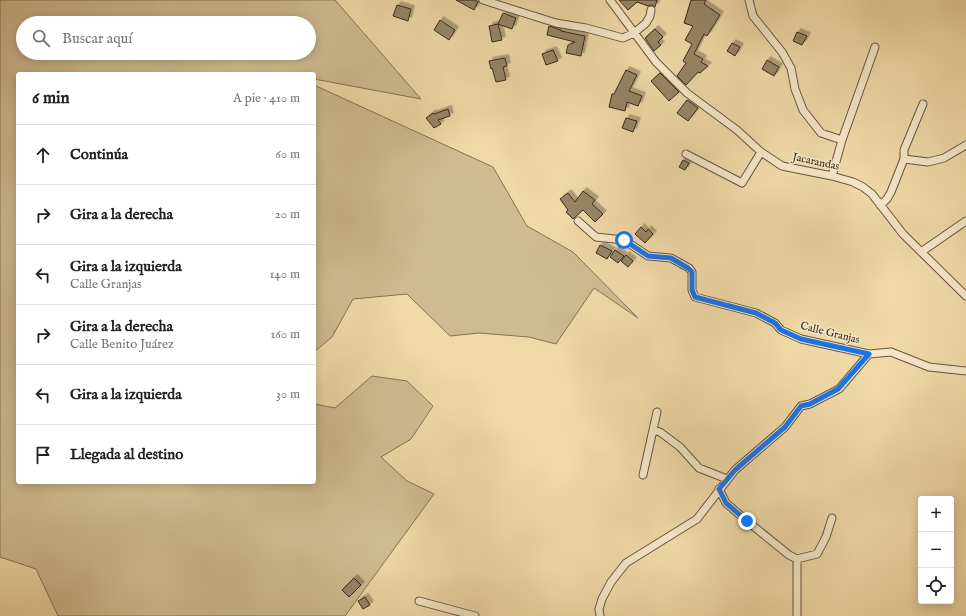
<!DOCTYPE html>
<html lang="es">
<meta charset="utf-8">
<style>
:root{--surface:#fff;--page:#f6f6f6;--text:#222;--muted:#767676;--line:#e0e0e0}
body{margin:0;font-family:"IM FELL English",serif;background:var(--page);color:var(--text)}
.controls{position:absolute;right:12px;bottom:12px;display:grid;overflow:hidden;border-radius:4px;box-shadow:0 2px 10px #0003}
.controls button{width:36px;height:36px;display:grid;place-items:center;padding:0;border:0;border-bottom:1px solid var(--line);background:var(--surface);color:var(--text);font:20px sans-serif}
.stop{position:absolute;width:12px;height:12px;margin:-9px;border:3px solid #1a73e8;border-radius:50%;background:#fff}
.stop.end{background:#1a73e8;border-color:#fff;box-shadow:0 1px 4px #0008}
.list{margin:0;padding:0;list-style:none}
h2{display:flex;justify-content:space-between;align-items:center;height:52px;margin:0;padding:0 16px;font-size:17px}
h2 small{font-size:13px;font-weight:400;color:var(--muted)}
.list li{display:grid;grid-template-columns:26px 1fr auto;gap:12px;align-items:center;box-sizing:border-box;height:60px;padding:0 16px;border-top:1px solid var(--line)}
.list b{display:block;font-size:15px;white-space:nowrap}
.list p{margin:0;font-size:13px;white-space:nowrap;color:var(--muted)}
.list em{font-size:13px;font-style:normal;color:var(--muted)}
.icon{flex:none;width:22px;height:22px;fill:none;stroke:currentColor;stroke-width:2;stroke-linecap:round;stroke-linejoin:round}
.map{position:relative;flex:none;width:966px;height:616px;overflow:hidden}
.search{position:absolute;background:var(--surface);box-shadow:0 2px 10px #0003;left:16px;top:16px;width:300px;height:44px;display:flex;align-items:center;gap:10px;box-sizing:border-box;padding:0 14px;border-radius:22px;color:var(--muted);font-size:15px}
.panel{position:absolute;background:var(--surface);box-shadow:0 2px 10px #0003;left:16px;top:72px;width:300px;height:412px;border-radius:4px}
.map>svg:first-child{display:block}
.green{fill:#d0bb90;stroke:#827356;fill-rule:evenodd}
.building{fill:#968565;stroke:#352b1d;filter:url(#shadow)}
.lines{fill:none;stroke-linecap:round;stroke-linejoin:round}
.street-casing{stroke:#645640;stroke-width:9}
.street{stroke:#f5e6c6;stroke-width:7}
.route{stroke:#1a73e8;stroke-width:5}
.labels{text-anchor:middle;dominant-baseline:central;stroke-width:3;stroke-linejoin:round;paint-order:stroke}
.street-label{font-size:11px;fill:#352b1d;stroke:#f5e6c6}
</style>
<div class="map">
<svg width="966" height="616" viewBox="0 0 966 616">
<defs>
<filter id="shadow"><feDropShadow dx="3.5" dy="-3.5" stdDeviation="0" flood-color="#0004"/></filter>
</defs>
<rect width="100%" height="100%" fill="#f0d8a7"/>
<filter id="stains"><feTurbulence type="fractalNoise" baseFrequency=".005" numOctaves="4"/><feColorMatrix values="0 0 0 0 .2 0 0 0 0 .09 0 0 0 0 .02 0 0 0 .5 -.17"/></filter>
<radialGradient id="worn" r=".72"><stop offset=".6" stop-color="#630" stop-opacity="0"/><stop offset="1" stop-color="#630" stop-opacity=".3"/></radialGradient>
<path class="green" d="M 0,0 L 335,0 L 421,99 L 314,79 L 314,74 L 18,74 L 18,482 L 314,482 L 314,404 L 335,408 L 372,376 L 407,381 L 433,406 L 411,439 L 381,457 L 407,481 L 434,494 L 345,616 L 58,616 L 36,569 L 0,557 ZM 23,23 L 309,23 L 309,53 L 23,53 Z
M 314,85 L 493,167 L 527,226 L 573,252 L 638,318 L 594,288 L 556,344 L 529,337 L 479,333 L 450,336 L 407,294 L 353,299 L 332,337 L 314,352 Z"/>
<path class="building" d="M 456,0 L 474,0 L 478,2 L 474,10 Z
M 619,0 L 657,0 L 655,7 L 651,5 L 648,6 L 637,2 L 628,10 Z
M 691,0 L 706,0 L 704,4 L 720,15 L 707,36 L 704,34 L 694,54 L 703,59 L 701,62 L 708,66 L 700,73 L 698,72 L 686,85 L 677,76 L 686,63 L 683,61 L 692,44 L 685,40 L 693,26 L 684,23 Z
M 397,5 L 411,9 L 408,21 L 393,16 Z
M 503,13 L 516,18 L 512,29 L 498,24 Z
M 440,20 L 455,30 L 449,40 L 434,30 Z
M 498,24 L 502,40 L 492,42 L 489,26 Z
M 549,26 L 561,30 L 561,31 L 585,36 L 581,56 L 566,53 L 568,45 L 575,42 L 547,35 Z
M 655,29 L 663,37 L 658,42 L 661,45 L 654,51 L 645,38 Z
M 797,32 L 807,36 L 802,45 L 793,41 Z
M 732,43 L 740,47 L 735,56 L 727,51 Z
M 553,50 L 558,61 L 546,65 L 542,54 Z
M 505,58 L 507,66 L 503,67 L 506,80 L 496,82 L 492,68 L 491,69 L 489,61 Z
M 767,60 L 779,67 L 774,76 L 762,69 Z
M 626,70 L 637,75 L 629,91 L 642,96 L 638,106 L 627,102 L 625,111 L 609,107 L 612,94 L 614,94 Z
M 660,73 L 679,92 L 669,101 L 651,81 Z
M 687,100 L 698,108 L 688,121 L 677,113 Z
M 448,109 L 450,116 L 438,120 L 441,124 L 434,128 L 426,118 L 433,113 L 434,114 Z
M 626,118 L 637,121 L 633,132 L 622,128 Z
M 683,160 L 689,163 L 685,170 L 679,167 Z
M 583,191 L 595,200 L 592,204 L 603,214 L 595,222 L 583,210 L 573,219 L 566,212 L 568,210 L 560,199 L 568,193 L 575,202 Z
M 641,227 L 646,232 L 648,229 L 653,234 L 645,243 L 635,234 Z
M 600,245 L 612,251 L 607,259 L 596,253 Z
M 615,250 L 624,256 L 618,263 L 610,257 Z
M 626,255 L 633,261 L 628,267 L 621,261 Z
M 354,578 L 361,585 L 349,597 L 342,590 Z
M 365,597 L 370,605 L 363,609 L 358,601 Z"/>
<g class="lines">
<defs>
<path id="street" d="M 483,0 L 556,23 L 586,28 L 623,38 L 634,33 L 646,23 L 650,16 L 651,10
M 610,0 L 656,62 L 687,93 L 737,130 L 761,152 L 782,166 L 832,176 L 853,182 L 863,187 L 872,194 L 903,234 L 966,296
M 749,0 L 753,16 L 782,52 L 791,68 L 795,89 L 803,110 L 821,133 L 842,140
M 686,154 L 742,183 L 761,152
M 904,159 L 928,162 L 944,158 L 966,145
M 832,176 L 842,140 L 875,47
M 880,205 L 887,199 L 891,192 L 904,159 L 904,150 L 923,104
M 578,221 L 596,237 L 624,240 L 648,256 L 671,258 L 689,268 L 692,272 L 692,290 L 695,297 L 756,313 L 775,323 L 781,330 L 801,339 L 869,354 L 891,352 L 929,367 L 966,371
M 921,252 L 966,221
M 653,430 L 660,432 L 680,447 L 699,468 L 727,479
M 643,475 L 657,412
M 719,489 L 726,503 L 747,521 L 789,555 L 797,559 L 817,554 L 826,537 L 832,518
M 797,559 L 797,616
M 419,601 L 475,616
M 600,616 L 599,609 L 602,599 L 611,582 L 626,563 L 697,519 L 735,470 L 785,427 L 801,406 L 810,404 L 839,389 L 869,354"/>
</defs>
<use href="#street" class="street-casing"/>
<use href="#street" class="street"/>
</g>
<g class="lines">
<path class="route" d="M 624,240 L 648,256 L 671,258 L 688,268 L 692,272 L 692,290 L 695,297 L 756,313 L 775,323 L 781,330 L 801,339 L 869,354 L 838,389 L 810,404 L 801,406 L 785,427 L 735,470 L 719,489 L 726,503 L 747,521"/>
</g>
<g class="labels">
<g class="street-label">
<text transform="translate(816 162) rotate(12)">Jacarandas</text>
<text transform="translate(830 333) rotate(14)">Calle Granjas</text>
</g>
</g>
<rect width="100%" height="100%" filter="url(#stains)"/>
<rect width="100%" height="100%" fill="url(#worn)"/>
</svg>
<div class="controls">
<button>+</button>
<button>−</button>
<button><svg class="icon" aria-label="locate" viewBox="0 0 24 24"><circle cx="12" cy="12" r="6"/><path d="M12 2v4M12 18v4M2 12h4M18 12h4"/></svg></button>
</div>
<div class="stop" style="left:624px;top:240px"></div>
<div class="stop end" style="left:747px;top:521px"></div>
<div class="search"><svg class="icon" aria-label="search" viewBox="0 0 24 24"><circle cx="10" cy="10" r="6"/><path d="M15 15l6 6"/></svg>Buscar aquí</div>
<section class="panel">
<h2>6 min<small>A pie · 410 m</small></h2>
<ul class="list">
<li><svg class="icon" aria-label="ahead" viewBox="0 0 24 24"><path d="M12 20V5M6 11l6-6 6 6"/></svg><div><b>Continúa</b></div><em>60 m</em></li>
<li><svg class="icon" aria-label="right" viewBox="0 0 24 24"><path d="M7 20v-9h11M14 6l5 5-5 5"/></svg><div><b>Gira a la derecha</b></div><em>20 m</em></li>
<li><svg class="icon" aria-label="left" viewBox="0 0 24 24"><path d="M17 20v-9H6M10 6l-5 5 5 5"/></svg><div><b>Gira a la izquierda</b><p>Calle Granjas</p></div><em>140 m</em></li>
<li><svg class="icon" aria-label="right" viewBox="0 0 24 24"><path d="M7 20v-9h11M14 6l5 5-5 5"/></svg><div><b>Gira a la derecha</b><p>Calle Benito Juárez</p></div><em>160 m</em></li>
<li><svg class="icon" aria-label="left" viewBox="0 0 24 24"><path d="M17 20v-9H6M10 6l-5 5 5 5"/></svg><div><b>Gira a la izquierda</b></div><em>30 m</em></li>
<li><svg class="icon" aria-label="arrive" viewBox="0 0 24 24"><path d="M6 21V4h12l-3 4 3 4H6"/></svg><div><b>Llegada al destino</b></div></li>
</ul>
</section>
</div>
